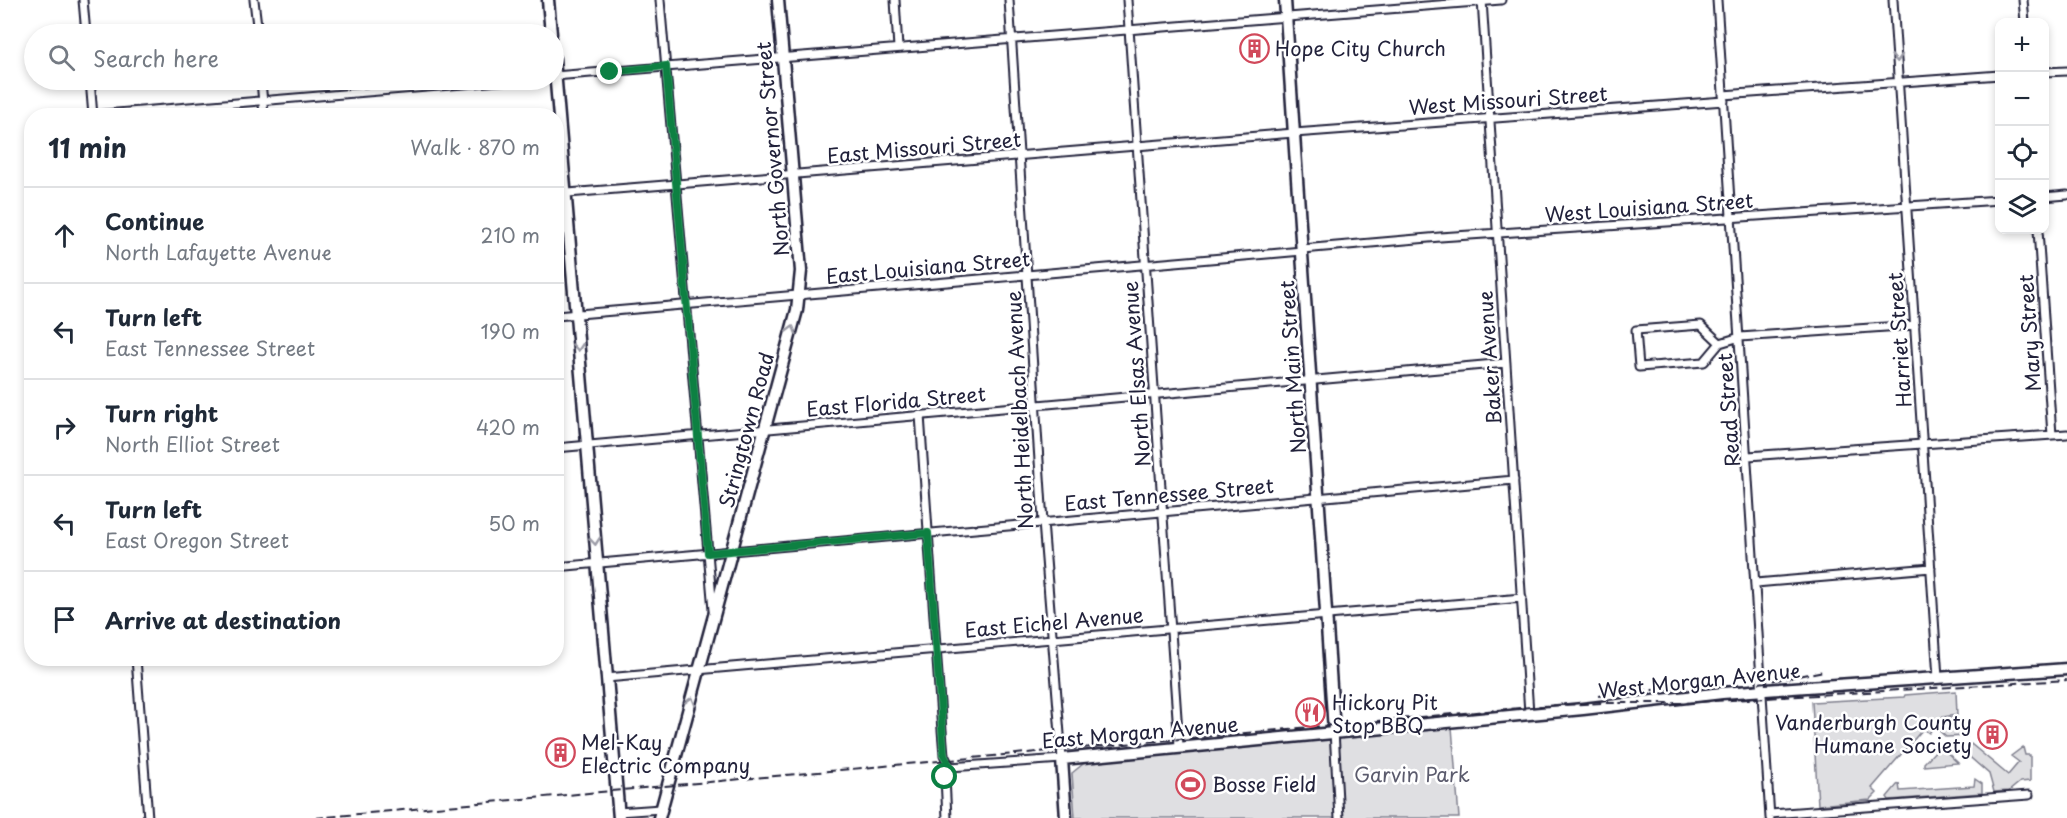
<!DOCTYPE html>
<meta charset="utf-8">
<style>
:root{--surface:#fff;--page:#f6f6f7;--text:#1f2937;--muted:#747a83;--line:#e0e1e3}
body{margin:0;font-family:"Playpen Sans",sans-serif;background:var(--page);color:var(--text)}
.controls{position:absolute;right:18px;top:18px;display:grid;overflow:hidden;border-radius:12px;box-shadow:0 3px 9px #0003}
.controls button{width:54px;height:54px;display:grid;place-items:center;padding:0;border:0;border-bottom:2px solid var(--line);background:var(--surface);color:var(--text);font:30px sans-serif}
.stop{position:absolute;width:18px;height:18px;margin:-14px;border:4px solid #0b8043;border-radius:50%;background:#fff}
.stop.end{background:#0b8043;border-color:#fff;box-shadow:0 2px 6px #0008}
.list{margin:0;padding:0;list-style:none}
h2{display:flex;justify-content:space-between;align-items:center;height:78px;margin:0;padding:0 24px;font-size:26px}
h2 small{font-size:20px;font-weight:400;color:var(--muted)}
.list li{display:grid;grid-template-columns:39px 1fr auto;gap:18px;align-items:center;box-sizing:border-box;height:96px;padding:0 24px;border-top:2px solid var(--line)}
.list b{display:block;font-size:22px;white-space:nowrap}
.list p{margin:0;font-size:20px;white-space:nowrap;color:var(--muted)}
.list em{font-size:20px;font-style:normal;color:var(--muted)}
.icon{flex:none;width:33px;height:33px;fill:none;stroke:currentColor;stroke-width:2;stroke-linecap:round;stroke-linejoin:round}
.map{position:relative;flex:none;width:2067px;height:818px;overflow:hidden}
.search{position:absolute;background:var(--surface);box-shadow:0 3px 9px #0003;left:24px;top:24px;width:540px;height:66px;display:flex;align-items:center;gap:15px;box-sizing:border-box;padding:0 21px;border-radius:33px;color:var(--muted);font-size:22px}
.panel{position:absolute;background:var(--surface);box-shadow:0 3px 9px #0003;left:24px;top:108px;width:540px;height:558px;border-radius:24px}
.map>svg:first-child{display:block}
.green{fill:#dfdfe2;stroke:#80808e;stroke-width:1.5}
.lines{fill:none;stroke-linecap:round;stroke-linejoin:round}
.street-casing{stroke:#22223b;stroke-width:11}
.secondary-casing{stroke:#22223b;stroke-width:15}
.street{stroke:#fff;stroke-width:7}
.secondary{stroke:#fff;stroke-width:10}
.rail{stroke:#22223b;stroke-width:2;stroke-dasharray:9 4.5;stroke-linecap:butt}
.oneway{stroke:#9c9ca7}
.route{stroke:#0b8043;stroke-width:8}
.labels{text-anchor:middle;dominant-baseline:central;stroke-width:5;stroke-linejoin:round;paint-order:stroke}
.poi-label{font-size:20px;fill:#22223b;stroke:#fff;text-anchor:start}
.street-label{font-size:20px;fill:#22223b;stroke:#fff}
.park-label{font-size:20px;fill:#5b5b6d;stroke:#fff}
</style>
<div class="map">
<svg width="2067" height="818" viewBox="0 0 2067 818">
<rect width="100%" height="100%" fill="#fff"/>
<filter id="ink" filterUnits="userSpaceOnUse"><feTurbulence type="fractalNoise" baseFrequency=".0167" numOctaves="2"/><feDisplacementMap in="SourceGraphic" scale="12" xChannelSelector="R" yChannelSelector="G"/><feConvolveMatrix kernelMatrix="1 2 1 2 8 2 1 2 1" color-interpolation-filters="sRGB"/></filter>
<g filter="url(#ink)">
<path class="green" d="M 1956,691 L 1957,715 L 1943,717 L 1929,733 L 1923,729 L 1872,788 L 1877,793 L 1870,800 L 1818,805 L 1812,702 L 1904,697 L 1905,695 Z
M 1944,718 L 1953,718 L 1954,732 L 1966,732 L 1967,736 L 1946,737 L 1936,728 Z
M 1452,727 L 1459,818 L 1075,818 L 1072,773 L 1088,760 Z
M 1971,744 L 2008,775 L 2019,762 L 2011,756 L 2023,747 L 2025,755 L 2030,755 L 2030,781 L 2020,782 L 2009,791 L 1994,792 L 1989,774 L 1964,752 Z
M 1940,746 L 1958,763 L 1924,766 L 1924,763 Z
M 1975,779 L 1982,784 L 1982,793 L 1889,800 L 1887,797 L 1897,785 L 1899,784 L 1900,791 L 1974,786 Z"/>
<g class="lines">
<defs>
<path id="street" d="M 83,0 L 86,34
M 254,0 L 258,34
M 660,0 L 713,610
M 895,0 L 898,48
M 1127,0 L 1179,746
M 1482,0 L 1529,713
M 1717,0 L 1770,818
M 1893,0 L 1938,678
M 2023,0 L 2025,22
M 2044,72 L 2067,71
M 554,76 L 1501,0
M 90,80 L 93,116
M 261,80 L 264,116
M 1723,95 L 2000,75
M 93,115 L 511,80
M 556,194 L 1294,133 L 1724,101
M 2044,197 L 2067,195
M 2038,230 L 2052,435
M 1302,249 L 1440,237 L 2000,200
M 556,316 L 1302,251
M 1720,343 L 1701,325 L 1636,330 L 1639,367 L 1704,362 L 1720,343 L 1740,337 L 1915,325
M 920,415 L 941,718 L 944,755 L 950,767
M 556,448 L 1506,363
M 1748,456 L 2067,434
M 556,567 L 1514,480
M 1756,583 L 1931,568
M 136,658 L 148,818
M 606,678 L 1522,598
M 1334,731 L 1339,818
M 950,767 L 1062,759 L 1043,522 L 1009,0
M 618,812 L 661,809
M 1770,814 L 2029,795
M 947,818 L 945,777 L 950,767"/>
<path id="secondary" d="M 548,0 L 551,34
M 1285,0 L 1334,731
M 554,59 L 619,818
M 659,818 L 797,310 L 801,271 L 778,0
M 1066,818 L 1062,759 L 1583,709 L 1722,693 L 2067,669"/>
</defs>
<use href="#street" class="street-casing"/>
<use href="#secondary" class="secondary-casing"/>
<use href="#street" class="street"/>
<use href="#secondary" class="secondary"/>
<path class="rail" d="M 1598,696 L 1631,691 L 1749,685 L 1824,671
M 315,818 L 1541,706 L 1603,703 L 1682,703 L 2067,680"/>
</g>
<defs><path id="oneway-chevron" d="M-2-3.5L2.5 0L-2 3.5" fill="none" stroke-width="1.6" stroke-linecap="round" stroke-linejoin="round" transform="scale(1.5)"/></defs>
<g class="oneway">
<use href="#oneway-chevron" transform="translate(1897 58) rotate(86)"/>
<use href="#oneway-chevron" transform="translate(792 330) rotate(-75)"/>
<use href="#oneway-chevron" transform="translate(578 347) rotate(85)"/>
<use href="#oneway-chevron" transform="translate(595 541) rotate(85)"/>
<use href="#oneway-chevron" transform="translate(691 701) rotate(-74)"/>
</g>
</g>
<g class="lines" filter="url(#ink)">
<path class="route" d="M 610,72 L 666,66 L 708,553 L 928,533 L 944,755 L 950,767 L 945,777"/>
</g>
<defs>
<symbol id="building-ring" viewBox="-11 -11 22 22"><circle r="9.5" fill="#fff" stroke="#d1495b" stroke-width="1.5"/><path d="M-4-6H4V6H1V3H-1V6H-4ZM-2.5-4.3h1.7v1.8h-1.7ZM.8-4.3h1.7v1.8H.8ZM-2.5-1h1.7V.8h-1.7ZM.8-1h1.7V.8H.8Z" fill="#d1495b"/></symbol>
<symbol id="restaurant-ring" viewBox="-11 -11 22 22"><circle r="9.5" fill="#fff" stroke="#d1495b" stroke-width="1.5"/><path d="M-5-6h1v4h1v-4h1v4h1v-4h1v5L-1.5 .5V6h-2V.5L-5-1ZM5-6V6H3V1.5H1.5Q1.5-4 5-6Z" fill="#d1495b"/></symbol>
<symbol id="stadium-ring" viewBox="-11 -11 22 22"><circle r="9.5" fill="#fff" stroke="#d1495b" stroke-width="1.5"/><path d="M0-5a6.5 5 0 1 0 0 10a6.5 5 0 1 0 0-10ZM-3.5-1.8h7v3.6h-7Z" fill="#d1495b"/></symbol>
</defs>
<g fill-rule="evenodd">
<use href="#building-ring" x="1238" y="32" width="33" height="33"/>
<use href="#restaurant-ring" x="1294" y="696" width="33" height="33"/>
<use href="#building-ring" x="1976" y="718" width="33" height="33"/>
<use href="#building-ring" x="544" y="736" width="33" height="33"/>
<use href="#stadium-ring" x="1174" y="768" width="33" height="33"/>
</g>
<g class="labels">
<g class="poi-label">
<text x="1275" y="48">Hope City Church</text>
<text x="1332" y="702">Hickory Pit<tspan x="1332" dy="23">Stop BBQ</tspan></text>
<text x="1972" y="722" text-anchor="end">Vanderburgh County<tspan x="1972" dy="23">Humane Society</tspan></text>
<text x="581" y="742">Mel-Kay<tspan x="581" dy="23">Electric Company</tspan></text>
<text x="1212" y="784">Bosse Field</text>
</g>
<g class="street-label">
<text transform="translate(1508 100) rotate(-4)">West Missouri Street</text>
<text transform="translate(924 147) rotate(-5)">East Missouri Street</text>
<text transform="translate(772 149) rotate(-95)">North Governor Street</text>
<text transform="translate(1649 207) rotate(-4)">West Louisiana Street</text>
<text transform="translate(928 267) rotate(-5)">East Louisiana Street</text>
<text transform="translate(2029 333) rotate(-94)">Mary Street</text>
<text transform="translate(1899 340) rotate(-94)">Harriet Street</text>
<text transform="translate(1489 358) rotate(-94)">Baker Avenue</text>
<text transform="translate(1292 367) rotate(-94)">North Main Street</text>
<text transform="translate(1136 374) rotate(-94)">North Elsas Avenue</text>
<text transform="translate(896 401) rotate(-5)">East Florida Street</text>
<text transform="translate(1019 410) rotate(-93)">North Heidelbach Avenue</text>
<text transform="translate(1728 410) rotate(-94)">Read Street</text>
<text transform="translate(746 430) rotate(-75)">Stringtown Road</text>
<text transform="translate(1169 494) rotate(-5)">East Tennessee Street</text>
<text transform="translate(1054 622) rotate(-5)">East Eichel Avenue</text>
<text transform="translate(1699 680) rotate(-6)">West Morgan Avenue</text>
<text transform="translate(1140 732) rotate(-5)">East Morgan Avenue</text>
</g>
<g class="park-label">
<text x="1412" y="774">Garvin Park</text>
</g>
</g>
</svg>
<div class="controls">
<button>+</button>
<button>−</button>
<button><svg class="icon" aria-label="locate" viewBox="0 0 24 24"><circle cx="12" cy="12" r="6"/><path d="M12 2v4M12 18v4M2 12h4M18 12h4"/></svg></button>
<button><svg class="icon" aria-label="layers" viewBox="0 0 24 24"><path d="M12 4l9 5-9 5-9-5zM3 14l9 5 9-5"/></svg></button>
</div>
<div class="stop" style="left:945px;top:777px"></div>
<div class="stop end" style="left:610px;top:72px"></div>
<div class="search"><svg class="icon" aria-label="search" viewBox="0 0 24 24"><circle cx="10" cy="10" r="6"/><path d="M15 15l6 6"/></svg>Search here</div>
<section class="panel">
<h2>11 min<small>Walk · 870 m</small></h2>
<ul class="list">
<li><svg class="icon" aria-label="ahead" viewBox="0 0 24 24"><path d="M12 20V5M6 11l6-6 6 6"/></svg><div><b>Continue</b><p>North Lafayette Avenue</p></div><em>210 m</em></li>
<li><svg class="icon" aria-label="left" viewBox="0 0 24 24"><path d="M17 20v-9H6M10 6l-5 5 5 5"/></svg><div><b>Turn left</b><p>East Tennessee Street</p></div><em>190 m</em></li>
<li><svg class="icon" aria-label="right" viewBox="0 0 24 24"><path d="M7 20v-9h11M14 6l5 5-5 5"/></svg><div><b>Turn right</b><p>North Elliot Street</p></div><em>420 m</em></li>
<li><svg class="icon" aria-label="left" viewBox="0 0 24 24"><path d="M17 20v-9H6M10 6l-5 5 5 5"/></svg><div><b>Turn left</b><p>East Oregon Street</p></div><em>50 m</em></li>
<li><svg class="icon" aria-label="arrive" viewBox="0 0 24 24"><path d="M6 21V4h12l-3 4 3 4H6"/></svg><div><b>Arrive at destination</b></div></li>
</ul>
</section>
</div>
